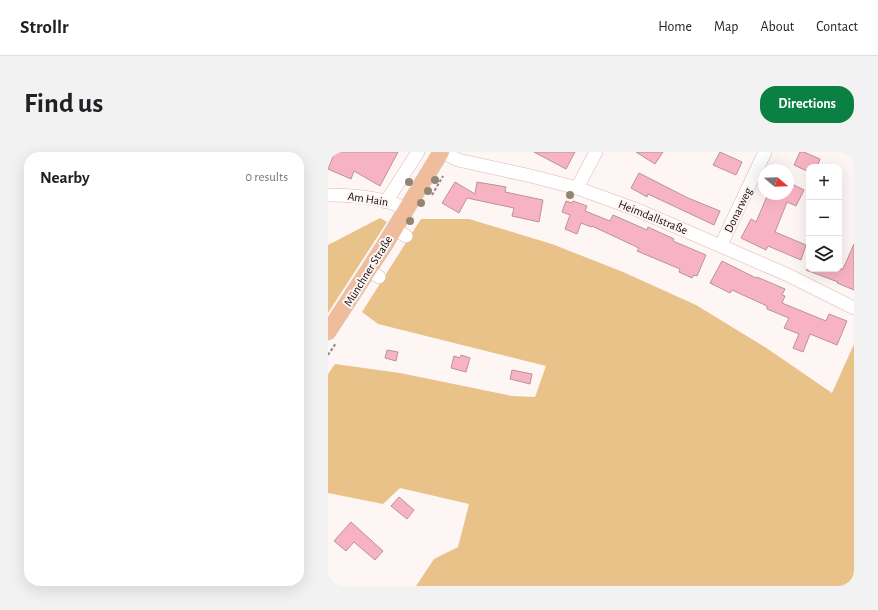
<!DOCTYPE html>
<meta charset="utf-8">
<style>
:root{--surface:#fff;--page:#f2f2f2;--text:#202124;--muted:#757577;--line:#e0e0e0;--accent:#0b8043}
body{margin:0;font-family:"Alegreya Sans",sans-serif;background:var(--page);color:var(--text)}
.controls{position:absolute;right:12px;top:12px;display:grid;overflow:hidden;border-radius:8px;box-shadow:0 4px 16px #0002}
.controls button{width:36px;height:36px;display:grid;place-items:center;padding:0;border:0;border-bottom:1px solid var(--line);background:var(--surface);color:var(--text);font:20px sans-serif}
.compass{position:absolute;left:430px;top:12px;width:36px;height:36px;border-radius:50%;background:var(--surface);box-shadow:0 4px 16px #0002;rotate:109deg}
.list{margin:0;padding:0;list-style:none}
h2{display:flex;justify-content:space-between;align-items:center;height:52px;margin:0;padding:0 16px;font-size:17px}
h2 small{font-size:13px;font-weight:400;color:var(--muted)}
.icon{flex:none;width:22px;height:22px;fill:none;stroke:currentColor;stroke-width:2;stroke-linecap:round;stroke-linejoin:round}
.map{position:relative;flex:none;width:526px;height:434px;overflow:hidden;border-radius:16px}
header{display:flex;align-items:center;gap:24px;box-sizing:border-box;height:56px;padding:0 20px;background:var(--surface);border-bottom:1px solid var(--line)}
header strong{font-size:19px}
nav{display:flex;gap:22px;margin-inline-start:auto;font-size:14px}
.intro{display:flex;align-items:center;justify-content:space-between;box-sizing:border-box;height:96px;padding:0 24px}
h1{margin:0;font-size:28px}
.button{padding:10px 18px;border-radius:16px;background:var(--accent);color:#fff;font-size:14px;font-weight:700}
main{display:flex;gap:24px;padding:0 24px}
aside{flex:1;background:var(--surface);border-radius:16px;box-shadow:0 4px 16px #0002}
.map>svg:first-child{display:block}
.green{fill:#e9c289}
.building{fill:#f8b3c2;stroke:#b7939a}
.lines{fill:none;stroke-linecap:round;stroke-linejoin:round}
.minor-casing{stroke:#ddb7b1;stroke-width:14}
.major-casing{stroke:#d6d3d3;stroke-width:17}
.path{stroke:#918786;stroke-width:2;stroke-dasharray:3 2;stroke-linecap:butt}
.minor{stroke:#fff;stroke-width:13}
.major{stroke:#f0bd9c;stroke-width:16}
.tree{fill:#938573}
.labels{text-anchor:middle;dominant-baseline:central;stroke-width:4;stroke-linejoin:round;paint-order:stroke}
.street-label{font-size:12px;fill:#190d0b;stroke:#fef6f5}
</style>
<header>
<strong>Strollr</strong>
<nav><a>Home</a><a>Map</a><a>About</a><a>Contact</a></nav>
</header>
<div class="intro"><h1>Find us</h1><a class="button">Directions</a></div>
<main>
<aside>
<h2>Nearby<small>0 results</small></h2>
<ul class="list">
</ul>
</aside>
<div class="map">
<svg width="526" height="434" viewBox="0 0 526 434">
<rect width="100%" height="100%" fill="#fef6f5"/>
<path class="green" d="M 52,66 L 59,70 L 0,161 L 0,93 Z
M 93,67 L 141,67 L 224,92 L 295,120 L 368,153 L 437,195 L 504,241 L 526,192 L 526,434 L 88,434 L 106,407 L 130,395 L 141,352 L 72,336 L 55,352 L 0,341 L 0,222 L 7,212 L 72,221 L 184,244 L 207,245 L 218,214 L 50,172 L 34,160 Z"/>
<path class="building" d="M 7,0 L 70,0 L 52,34 L 26,19 L 23,27 L 0,17 Z
M 206,0 L 247,0 L 238,17 Z
M 308,0 L 335,0 L 327,12 Z
M 392,0 L 414,10 L 408,23 L 385,13 Z
M 472,0 L 476,0 L 492,7 L 489,15 L 481,15 L 481,20 L 466,13 Z
M 311,21 L 360,46 L 392,59 L 386,73 L 320,42 L 319,45 L 303,36 Z
M 127,30 L 147,42 L 149,30 L 178,35 L 177,40 L 215,48 L 211,70 L 184,64 L 186,56 L 139,46 L 131,61 L 114,51 Z
M 460,30 L 476,38 L 468,54 L 459,50 L 447,80 L 478,93 L 473,108 L 440,94 L 438,98 L 413,86 L 423,67 L 428,70 L 440,42 L 460,42 Z
M 238,49 L 244,51 L 245,49 L 259,54 L 257,59 L 282,69 L 285,63 L 319,78 L 320,75 L 346,87 L 345,89 L 378,103 L 369,124 L 366,123 L 364,126 L 351,120 L 352,117 L 309,99 L 311,96 L 264,74 L 263,75 L 253,71 L 249,82 L 237,77 L 242,63 L 234,60 Z
M 526,92 L 526,138 L 509,131 L 510,130 L 478,118 L 515,117 Z
M 394,109 L 428,126 L 429,125 L 457,137 L 454,143 L 457,144 L 454,151 L 498,169 L 501,162 L 519,169 L 509,193 L 482,182 L 475,200 L 465,196 L 471,182 L 456,176 L 461,166 L 439,157 L 439,154 L 404,138 L 402,141 L 382,131 Z
M 59,198 L 70,200 L 68,209 L 57,206 Z
M 133,203 L 142,206 L 138,220 L 123,216 L 126,204 L 132,206 Z
M 184,218 L 204,222 L 202,232 L 182,227 Z
M 71,345 L 86,358 L 79,367 L 63,354 Z
M 23,370 L 55,399 L 47,408 L 26,390 L 18,399 L 6,389 Z"/>
<g class="lines">
<defs>
<path id="minor" d="M 115,0 L 130,8 L 203,24 L 249,36 L 307,57 L 460,123 L 526,156
M 249,36 L 268,0
M 0,43 C 24,43 57,46 79,57
M 58,50 L 90,0
M 66,77 L 78,84
M 393,93 L 437,0
M 40,118 L 51,125"/>
<path id="major" d="M 0,180 L 56,94 L 113,0"/>
</defs>
<use href="#minor" class="minor-casing"/>
<use href="#major" class="major-casing"/>
<path class="path" d="M 104,43 L 115,24
M 0,203 L 8,191"/>
<use href="#minor" class="minor"/>
<use href="#major" class="major"/>
</g>
<g class="tree">
<circle cx="107" cy="28" r="4"/>
<circle cx="81" cy="30" r="4"/>
<circle cx="100" cy="39" r="4"/>
<circle cx="242" cy="43" r="4"/>
<circle cx="93" cy="51" r="4"/>
<circle cx="82" cy="69" r="4"/>
</g>
<g class="labels">
<g class="street-label">
<text transform="translate(40 47) rotate(9)">Am Hain</text>
<text transform="translate(410 58) rotate(-64)">Donarweg</text>
<text transform="translate(325 65) rotate(22)">Heimdallstraße</text>
<text transform="translate(40 119) rotate(-58)">Münchner Straße</text>
</g>
</g>
</svg>
<div class="controls">
<button>+</button>
<button>−</button>
<button><svg class="icon" aria-label="layers" viewBox="0 0 24 24"><path d="M12 4l9 5-9 5-9-5zM3 14l9 5 9-5"/></svg></button>
</div>
<svg class="compass" viewBox="-18 -18 36 36"><path d="M0-13l5 13h-10z" fill="#e53935"/><path d="M0 13l5-13h-10z" fill="#757577"/></svg>
</div>
</main>
